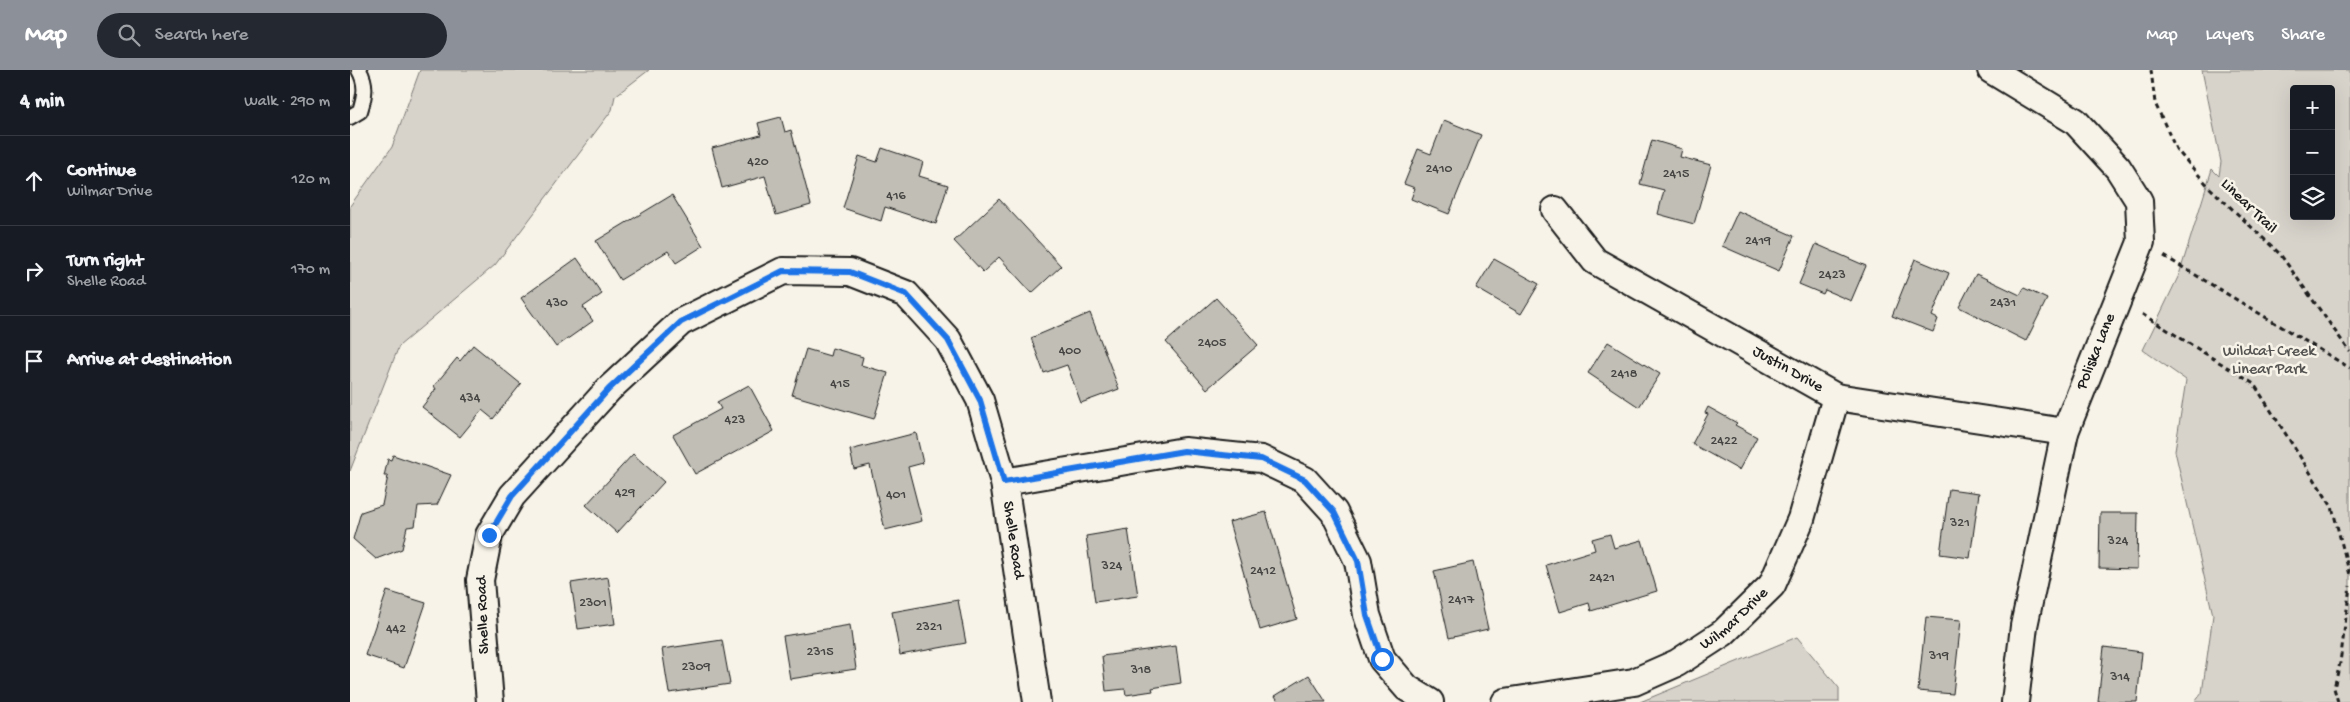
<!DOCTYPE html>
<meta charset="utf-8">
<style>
:root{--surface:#171b24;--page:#242831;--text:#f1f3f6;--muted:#9ea1a6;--line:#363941;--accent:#8c9099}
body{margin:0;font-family:"Gochi Hand",sans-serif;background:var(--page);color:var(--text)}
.controls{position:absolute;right:15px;top:15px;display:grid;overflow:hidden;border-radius:5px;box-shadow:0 5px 20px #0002}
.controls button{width:45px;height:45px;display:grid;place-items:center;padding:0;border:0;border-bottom:1px solid var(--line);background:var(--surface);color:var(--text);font:25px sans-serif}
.stop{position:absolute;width:15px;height:15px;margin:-11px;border:4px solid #1a73e8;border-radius:50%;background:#fff}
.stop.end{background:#1a73e8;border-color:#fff;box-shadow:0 1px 5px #0008}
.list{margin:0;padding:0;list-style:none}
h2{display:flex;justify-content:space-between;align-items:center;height:65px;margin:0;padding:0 20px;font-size:21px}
h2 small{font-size:16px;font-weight:400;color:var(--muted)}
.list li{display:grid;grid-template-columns:32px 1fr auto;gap:15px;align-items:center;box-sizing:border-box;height:90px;padding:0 20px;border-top:1px solid var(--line)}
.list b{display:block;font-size:19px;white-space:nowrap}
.list p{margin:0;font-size:16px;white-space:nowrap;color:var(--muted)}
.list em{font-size:16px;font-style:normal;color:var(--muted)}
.icon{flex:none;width:28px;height:28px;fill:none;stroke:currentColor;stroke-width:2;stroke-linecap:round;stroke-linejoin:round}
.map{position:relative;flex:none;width:2000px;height:632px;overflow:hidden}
header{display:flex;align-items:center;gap:30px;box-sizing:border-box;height:70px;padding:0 25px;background:var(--accent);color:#fff}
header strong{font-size:24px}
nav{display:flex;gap:28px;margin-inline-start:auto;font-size:18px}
.search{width:350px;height:45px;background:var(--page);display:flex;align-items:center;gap:12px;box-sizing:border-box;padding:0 18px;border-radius:28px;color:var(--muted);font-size:19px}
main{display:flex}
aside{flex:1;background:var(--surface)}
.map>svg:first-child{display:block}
.green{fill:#d7d3cb;stroke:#7a7874;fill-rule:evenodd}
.building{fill:#c0beb5;stroke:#1c1c1c}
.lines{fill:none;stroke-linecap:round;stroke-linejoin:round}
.lane-casing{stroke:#1c1c1c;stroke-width:18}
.street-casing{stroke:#1c1c1c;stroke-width:30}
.path{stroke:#1c1c1c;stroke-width:3;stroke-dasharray:5 4;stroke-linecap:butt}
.lane{stroke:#f7f3e8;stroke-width:14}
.street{stroke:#f7f3e8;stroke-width:26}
.route{stroke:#1a73e8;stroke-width:6}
.labels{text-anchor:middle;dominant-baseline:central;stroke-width:5;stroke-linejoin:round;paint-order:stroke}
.number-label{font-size:14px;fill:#454442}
.street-label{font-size:16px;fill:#1c1c1c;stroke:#f7f3e8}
.park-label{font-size:16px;fill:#545351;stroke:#f7f3e8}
</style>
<header>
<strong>Map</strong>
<div class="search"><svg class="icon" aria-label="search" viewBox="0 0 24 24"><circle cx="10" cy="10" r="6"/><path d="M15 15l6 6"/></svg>Search here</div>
<nav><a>Map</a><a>Layers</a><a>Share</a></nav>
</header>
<main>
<aside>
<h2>4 min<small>Walk · 290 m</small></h2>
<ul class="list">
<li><svg class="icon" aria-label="ahead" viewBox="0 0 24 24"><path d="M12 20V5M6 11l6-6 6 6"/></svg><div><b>Continue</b><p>Wilmar Drive</p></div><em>120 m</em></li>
<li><svg class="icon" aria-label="right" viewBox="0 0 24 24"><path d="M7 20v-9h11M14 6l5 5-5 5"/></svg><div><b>Turn right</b><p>Shelle Road</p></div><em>170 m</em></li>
<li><svg class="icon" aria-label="arrive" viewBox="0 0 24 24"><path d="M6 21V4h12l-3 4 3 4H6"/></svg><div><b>Arrive at destination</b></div></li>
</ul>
</aside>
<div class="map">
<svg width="2000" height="632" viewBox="0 0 2000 632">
<rect width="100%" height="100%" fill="#f7f3e8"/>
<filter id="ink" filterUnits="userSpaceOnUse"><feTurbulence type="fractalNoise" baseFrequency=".02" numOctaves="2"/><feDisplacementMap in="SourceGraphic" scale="10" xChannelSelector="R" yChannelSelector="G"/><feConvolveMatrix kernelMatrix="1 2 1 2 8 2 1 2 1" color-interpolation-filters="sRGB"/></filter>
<g filter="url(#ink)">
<path class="green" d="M 70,0 L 299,0 L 265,26 L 262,40 L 145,195 L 49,276 L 0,401 L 0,136 L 42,77 Z
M 1852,0 L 2000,0 L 2000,632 L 1845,632 L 1852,623 L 1863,545 L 1825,381 L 1836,310 L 1793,280 L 1829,205 L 1862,99 L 1869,106 L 1871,92 ZM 1944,19 L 1981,19 L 1981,146 L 1944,146 Z
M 1447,567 L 1489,618 L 1489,632 L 1290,632 Z"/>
<path class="building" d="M 431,47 L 435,62 L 441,60 L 461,135 L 426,145 L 415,106 L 372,118 L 362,78 L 411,65 L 408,53 Z
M 1094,50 L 1131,65 L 1099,144 L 1061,129 L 1065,118 L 1054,114 L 1068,79 L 1081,84 Z
M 1302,70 L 1332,79 L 1330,87 L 1361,95 L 1344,154 L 1308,144 L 1314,120 L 1290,114 Z
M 532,78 L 573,92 L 569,106 L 598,115 L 586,154 L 535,137 L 531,151 L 493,138 L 509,86 L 527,92 Z
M 322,125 L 353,176 L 326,193 L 318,181 L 270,210 L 246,171 Z
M 649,129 L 711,196 L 682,223 L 649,187 L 633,202 L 604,171 Z
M 1388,141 L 1444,166 L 1429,201 L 1372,176 Z
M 1466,174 L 1516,196 L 1501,231 L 1475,220 L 1473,224 L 1449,214 Z
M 227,188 L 252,224 L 233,237 L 243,251 L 206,277 L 171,228 Z
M 1144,189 L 1189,214 L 1171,244 L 1126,218 Z
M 1565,189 L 1599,203 L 1582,246 L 1588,249 L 1583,262 L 1542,246 Z
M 1626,204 L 1670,225 L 1674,218 L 1697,229 L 1676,271 L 1609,237 Z
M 866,228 L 908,275 L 857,319 L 816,272 Z
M 740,243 L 769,319 L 731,333 L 717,295 L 694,303 L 681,268 Z
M 1258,272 L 1310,304 L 1289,337 L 1238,303 Z
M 123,275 L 171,314 L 143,349 L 132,340 L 110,367 L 72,337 L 86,319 L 84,316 L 107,288 L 110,291 Z
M 482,278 L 513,287 L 511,295 L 538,303 L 524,349 L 442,325 L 456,279 L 480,286 Z
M 399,315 L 424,361 L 345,404 L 323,365 L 371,339 L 367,332 Z
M 1358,337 L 1387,353 L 1385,355 L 1407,367 L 1389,400 L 1342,374 L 1358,344 L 1355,343 Z
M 566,363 L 573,393 L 558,397 L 572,451 L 535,460 L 520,395 L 504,399 L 500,380 Z
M 283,384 L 314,412 L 267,463 L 236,435 Z
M 43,385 L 101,405 L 87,435 L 68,436 L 65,456 L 57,457 L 52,479 L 26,489 L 3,469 L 11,442 L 32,435 L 38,406 L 34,406 L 38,389 L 41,390 Z
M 1599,419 L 1629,423 L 1620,488 L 1590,484 Z
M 916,442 L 947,549 L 910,560 L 879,452 Z
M 1750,443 L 1788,443 L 1787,499 L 1749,498 Z
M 778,459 L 788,526 L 745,532 L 736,466 Z
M 1260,464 L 1264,478 L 1292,470 L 1307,521 L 1241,541 L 1239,533 L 1210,542 L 1196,495 L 1245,480 L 1242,469 Z
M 1123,492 L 1138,559 L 1099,568 L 1084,501 Z
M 258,507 L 265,554 L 228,559 L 221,513 Z
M 37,521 L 76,533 L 54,598 L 15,585 Z
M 608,530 L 616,573 L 550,585 L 542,542 Z
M 1576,547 L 1611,550 L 1603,624 L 1568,621 Z
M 500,555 L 506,599 L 440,609 L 433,566 Z
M 372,570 L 380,614 L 319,623 L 312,579 Z
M 826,576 L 831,613 L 802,618 L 803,621 L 776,625 L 775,619 L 756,621 L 752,586 Z
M 1754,577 L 1792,582 L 1787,632 L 1748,632 Z
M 959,605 L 976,632 L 929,632 L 925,626 Z"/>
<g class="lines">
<defs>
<path id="lane" d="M 0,47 L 10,41 C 15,25 17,14 9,0"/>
<g id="street">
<path d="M 1641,0 L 1725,51 L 1768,98 L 1789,131 L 1791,172 L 1715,362 L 1674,556 L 1665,632"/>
<path id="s1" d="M 1205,140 L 1245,191 L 1486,327 L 1715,362"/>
<path d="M 654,412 L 834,381 L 911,389 L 955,410 L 984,442 L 1008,491 L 1017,545 L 1032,589 L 1057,618 L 1080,632"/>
<path id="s2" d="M 140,632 L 130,510 L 139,465 L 162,426 L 259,319 L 331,252 L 433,201 L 500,202 L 556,224 L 598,270 L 630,330 L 654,412 L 687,632"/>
<path id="s3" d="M 1155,632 L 1284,612 L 1327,593 L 1373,563 L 1422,515 L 1451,449 L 1486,327"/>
</g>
</defs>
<use href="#lane" class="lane-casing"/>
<use href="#street" class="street-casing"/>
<path class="path" d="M 1801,0 L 1805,33 L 1826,79 L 1860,118 L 1930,184 L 2000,282
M 1814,186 L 2000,298
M 1792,244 L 1904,314 L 1982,437 L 2000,505
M 1988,632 L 1984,618 L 1990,593 L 2000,516"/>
<use href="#lane" class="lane"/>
<use href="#street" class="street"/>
</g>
</g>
<g class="lines" filter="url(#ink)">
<path class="route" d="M 139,465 L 162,426 L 259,319 L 331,252 L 433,201 L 500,202 L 556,224 L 598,270 L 630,330 L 654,412 L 834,381 L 911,389 L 955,410 L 984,442 L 1008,491 L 1017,545 L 1032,589"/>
</g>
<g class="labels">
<g class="number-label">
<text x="408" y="92">420</text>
<text x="1089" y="99">2410</text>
<text x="1326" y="104">2415</text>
<text x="546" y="126">416</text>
<text x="1408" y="171">2419</text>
<text x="1482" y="205">2423</text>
<text x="207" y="233">430</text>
<text x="1653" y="233">2431</text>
<text x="862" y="273">2405</text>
<text x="720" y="281">400</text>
<text x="1274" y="304">2418</text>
<text x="490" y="314">415</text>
<text x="120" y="328">434</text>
<text x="385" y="350">423</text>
<text x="1374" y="371">2422</text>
<text x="275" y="423">429</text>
<text x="546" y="425">401</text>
<text x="1610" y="453">321</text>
<text x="1768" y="471">324</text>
<text x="762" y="496">324</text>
<text x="913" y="501">2412</text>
<text x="1252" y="508">2421</text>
<text x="1111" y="530">2417</text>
<text x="243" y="533">2301</text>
<text x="579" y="557">2321</text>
<text x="46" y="559">442</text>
<text x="470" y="582">2315</text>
<text x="1589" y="586">319</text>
<text x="346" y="597">2309</text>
<text x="791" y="600">318</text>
<text x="1770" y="607">314</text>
</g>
<g class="street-label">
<text transform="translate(1898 137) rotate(44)">Linear Trail</text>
<text transform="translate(1747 282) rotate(-68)">Poliska Lane</text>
<text stroke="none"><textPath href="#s1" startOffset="286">Justin Drive</textPath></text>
<text stroke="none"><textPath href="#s2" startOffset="972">Shelle Road</textPath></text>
<text transform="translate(134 545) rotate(-92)">Shelle Road</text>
<text stroke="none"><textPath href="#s3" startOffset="250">Wilmar Drive</textPath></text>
</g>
<g class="park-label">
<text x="1919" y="282">Wildcat Creek<tspan x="1919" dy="18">Linear Park</tspan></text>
</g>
</g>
</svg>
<div class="controls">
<button>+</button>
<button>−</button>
<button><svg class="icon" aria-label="layers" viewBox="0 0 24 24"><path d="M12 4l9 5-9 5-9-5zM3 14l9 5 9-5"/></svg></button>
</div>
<div class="stop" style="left:1032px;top:589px"></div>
<div class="stop end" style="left:139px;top:465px"></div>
</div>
</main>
